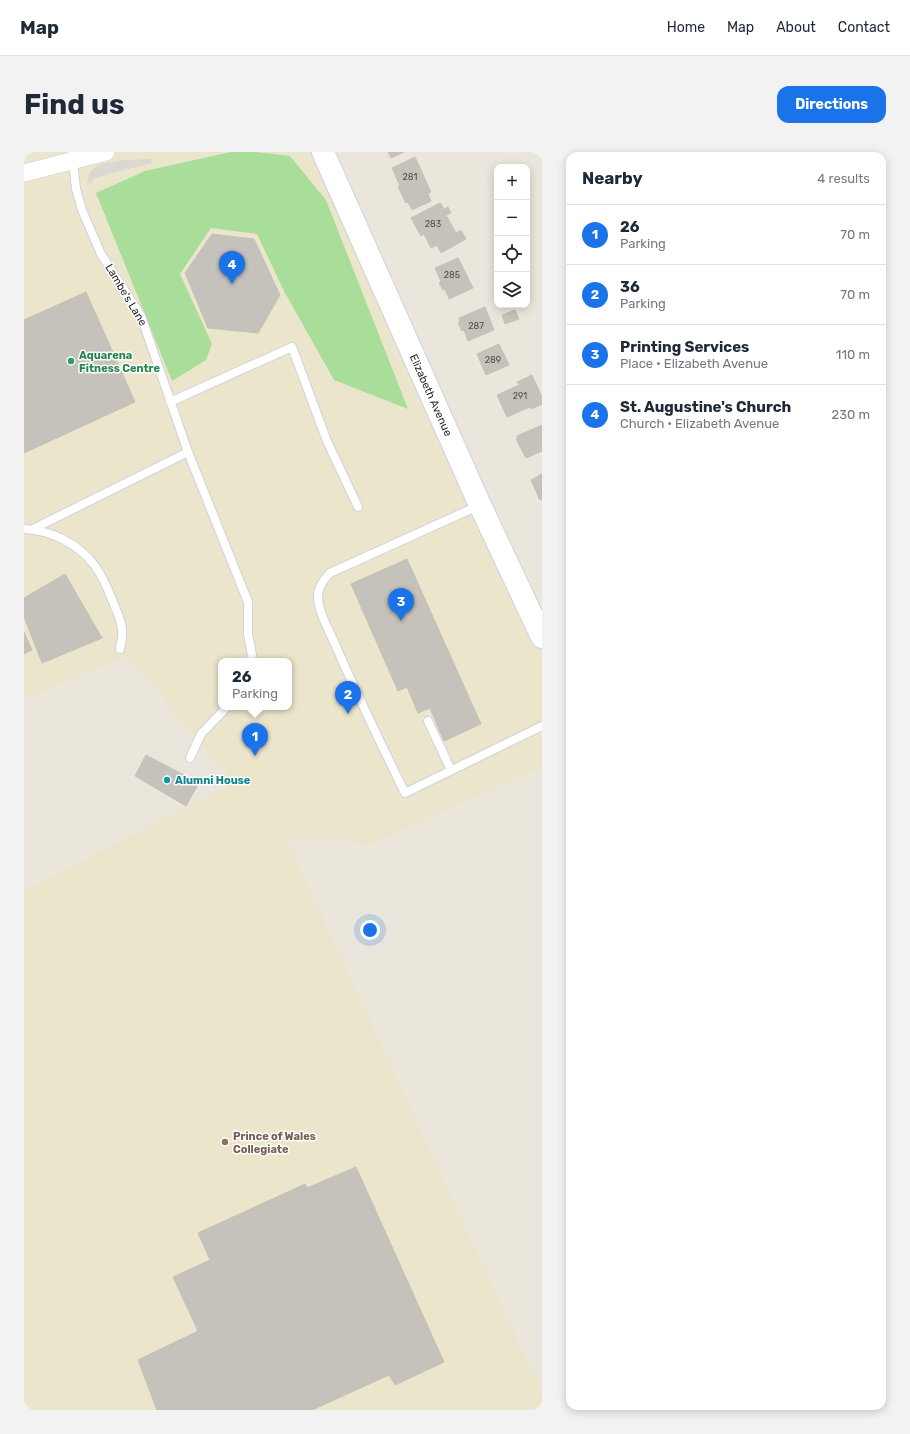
<!DOCTYPE html>
<meta charset="utf-8">
<style>
:root{--surface:#fff;--page:#f2f2f3;--text:#1f2937;--muted:#747a83;--line:#e0e1e3;--accent:#1a73e8}
body{margin:0;font-family:Rubik,sans-serif;background:var(--page);color:var(--text)}
.controls{position:absolute;right:12px;top:12px;display:grid;overflow:hidden;border-radius:8px;box-shadow:0 2px 10px #0003}
.controls button{width:36px;height:36px;display:grid;place-items:center;padding:0;border:0;border-bottom:1px solid var(--line);background:var(--surface);color:var(--text);font:20px sans-serif}
.you{position:absolute;left:346px;top:778px;width:14px;height:14px;margin:-10px;border:3px solid #fff;border-radius:50%;background:#1a73e8;box-shadow:0 0 0 6px #1a73e833}
.badge{display:grid;place-items:center;width:26px;height:26px;border-radius:50%;background:var(--accent);color:#fff;font-size:13px;font-weight:700}
.pin{position:absolute;translate:-50% -33px;filter:drop-shadow(0 1px 2px #0008)}
.pin::after{content:'';position:absolute;top:21px;width:14px;height:12px;background:inherit;clip-path:polygon(0 0,100% 0,50% 100%)}
.popup{position:absolute;left:194px;top:506px;width:74px;height:52px;box-sizing:border-box;display:grid;place-content:center;border-radius:8px;background:var(--surface);filter:drop-shadow(0 1px 3px #0005);font-size:13px;white-space:nowrap;color:var(--muted)}
.popup b{font-size:15px;color:var(--text)}
.popup::after{content:'';position:absolute;left:50%;top:100%;margin-left:-8px;border:8px solid transparent;border-top-color:var(--surface)}
.list{margin:0;padding:0;list-style:none}
h2{display:flex;justify-content:space-between;align-items:center;height:52px;margin:0;padding:0 16px;font-size:17px}
h2 small{font-size:13px;font-weight:400;color:var(--muted)}
.list li{display:grid;grid-template-columns:26px 1fr auto;gap:12px;align-items:center;box-sizing:border-box;height:60px;padding:0 16px;border-top:1px solid var(--line)}
.list b{display:block;font-size:15px;white-space:nowrap}
.list p{margin:0;font-size:13px;white-space:nowrap;color:var(--muted)}
.list em{font-size:13px;font-style:normal;color:var(--muted)}
.icon{flex:none;width:22px;height:22px;fill:none;stroke:currentColor;stroke-width:2;stroke-linecap:round;stroke-linejoin:round}
.map{position:relative;flex:none;width:518px;height:1258px;overflow:hidden;border-radius:12px}
header{display:flex;align-items:center;gap:24px;box-sizing:border-box;height:56px;padding:0 20px;background:var(--surface);border-bottom:1px solid var(--line)}
header strong{font-size:19px}
nav{display:flex;gap:22px;margin-inline-start:auto;font-size:14px}
.intro{display:flex;align-items:center;justify-content:space-between;box-sizing:border-box;height:96px;padding:0 24px}
h1{margin:0;font-size:28px}
.button{padding:10px 18px;border-radius:12px;background:var(--accent);color:#fff;font-size:14px;font-weight:700}
main{display:flex;gap:24px;padding:0 24px}
aside{flex:1;background:var(--surface);border-radius:12px;box-shadow:0 2px 10px #0003}
.map>svg:first-child{display:block}
.education{fill:#ebe5cb;fill-rule:evenodd}
.green{fill:#a8dd9a}
.plaza{fill:#dad8d1}
.building{fill:#c5c2bb;stroke:#c5c1b5}
.lines{fill:none;stroke-linecap:round;stroke-linejoin:round}
.service-casing{stroke:#d0d1e0;stroke-width:10}
.minor-casing{stroke:#d0d1e0;stroke-width:18}
.secondary-casing{stroke:#d0d1e0;stroke-width:24}
.service{stroke:#fff;stroke-width:8}
.minor{stroke:#fff;stroke-width:17}
.secondary{stroke:#fff;stroke-width:22}
.leisure-dot{fill:#2e9e5b;stroke:#fff;stroke-width:1.5}
.culture-dot{fill:#0f9aa8;stroke:#fff;stroke-width:1.5}
.education-dot{fill:#8d6e63;stroke:#fff;stroke-width:1.5}
.labels{text-anchor:middle;dominant-baseline:central;stroke-width:3;stroke-linejoin:round;paint-order:stroke}
.number-label{font-size:9px;fill:#4f4e4d}
.street-label{font-size:11px;fill:#282828;stroke:#fff}
.leisure-label{font-size:11px;font-weight:bold;fill:#27864d;stroke:#fff;text-anchor:start}
.culture-label{font-size:11px;font-weight:bold;fill:#0d838f;stroke:#fff;text-anchor:start}
.education-label{font-size:11px;font-weight:bold;fill:#785e54;stroke:#fff;text-anchor:start}
</style>
<header>
<strong>Map</strong>
<nav><a>Home</a><a>Map</a><a>About</a><a>Contact</a></nav>
</header>
<div class="intro"><h1>Find us</h1><a class="button">Directions</a></div>
<main>
<div class="map">
<svg width="518" height="1258" viewBox="0 0 518 1258">
<rect width="100%" height="100%" fill="#eae6db"/>
<path class="education" d="M 0,0 L 299,0 L 518,485 L 518,615 L 342,694 L 317,686 L 263,688 L 518,1241 L 518,1256 L 513,1258 L 0,1258 L 0,739 L 210,631 L 104,504 L 0,547 ZM 197,509 L 265,509 L 265,555 L 197,555 Z"/>
<path class="green" d="M 207,0 L 232,0 L 266,4 L 302,48 L 384,257 L 310,228 L 260,139 L 233,82 L 187,76 L 156,122 L 188,192 L 182,208 L 148,229 L 72,41 L 121,19 Z"/>
<path class="plaza" d="M 126,7 L 128,11 L 83,22 L 70,27 L 67,31 L 63,31 L 65,22 L 70,16 L 76,12 L 100,8 Z"/>
<path class="building" d="M 364,0 L 380,0 L 367,6 Z
M 391,5 L 407,40 L 404,42 L 407,49 L 388,58 L 384,50 L 382,51 L 374,35 L 376,34 L 368,16 Z
M 416,51 L 420,57 L 424,55 L 427,61 L 422,63 L 432,81 L 437,78 L 442,87 L 417,101 L 413,93 L 407,96 L 400,82 L 397,84 L 387,66 Z
M 188,82 L 230,87 L 256,143 L 234,181 L 184,176 L 161,121 Z
M 434,106 L 449,136 L 425,147 L 421,137 L 419,138 L 415,131 L 417,130 L 411,116 Z
M 62,140 L 111,250 L 0,301 L 0,168 Z
M 461,155 L 470,178 L 444,189 L 440,178 L 438,179 L 434,171 L 436,170 L 435,166 Z
M 491,158 L 495,167 L 481,172 L 478,163 Z
M 475,192 L 485,213 L 462,223 L 453,202 Z
M 508,223 L 518,245 L 518,252 L 507,257 L 506,255 L 483,265 L 473,243 L 495,233 L 493,230 Z
M 518,273 L 518,299 L 502,306 L 492,287 L 494,286 L 493,284 Z
M 518,322 L 518,347 L 516,348 L 507,328 Z
M 383,407 L 457,572 L 420,589 L 406,556 L 394,561 L 383,535 L 374,539 L 327,432 Z
M 41,422 L 78,486 L 18,511 L 0,465 L 0,446 Z
M 0,480 L 8,498 L 0,502 Z
M 122,603 L 175,631 L 162,654 L 111,624 Z
M 332,1015 L 420,1210 L 371,1233 L 365,1223 L 288,1258 L 133,1258 L 114,1208 L 174,1179 L 149,1125 L 186,1108 L 174,1081 L 281,1032 L 283,1036 Z"/>
<g class="lines">
<defs>
<path id="service" d="M 48,0 L 52,37 L 58,58 L 77,102 L 117,164 L 164,300 L 224,450 L 224,482 L 228,503 L 226,509
M 146,250 L 268,195 L 303,289 L 334,355
M 456,353 L 306,421 C 300,427 294,435 294,444 C 294,460 305,478 311,492 C 333,543 357,592 381,641 L 518,574
M 0,377 C 27,378 55,392 71,414 C 79,425 84,437 89,450 C 92,458 98,469 98,478 C 99,484 97,491 96,497
M 9,377 L 164,300
M 404,569 L 427,618
M 166,606 L 177,582 L 203,555"/>
<path id="minor" d="M 0,21 L 82,0"/>
<g id="secondary">
<path id="s1" d="M 299,0 L 456,353 L 518,485"/>
</g>
</defs>
<use href="#service" class="service-casing"/>
<use href="#minor" class="minor-casing"/>
<use href="#secondary" class="secondary-casing"/>
<use href="#service" class="service"/>
<use href="#minor" class="minor"/>
<use href="#secondary" class="secondary"/>
</g>
<circle class="leisure-dot" cx="47" cy="209" r="4"/>
<circle class="culture-dot" cx="143" cy="628" r="4"/>
<circle class="education-dot" cx="201" cy="990" r="4"/>
<g class="labels">
<g class="number-label">
<text x="386" y="25">281</text>
<text x="409" y="72">283</text>
<text x="428" y="123">285</text>
<text x="452" y="174">287</text>
<text x="469" y="208">289</text>
<text x="496" y="244">291</text>
</g>
<g class="street-label">
<text transform="translate(102 143) rotate(59)">Lambe's Lane</text>
<text stroke="none"><textPath href="#s1" startOffset="266">Elizabeth Avenue</textPath></text>
</g>
<g class="leisure-label">
<text x="55" y="203">Aquarena<tspan x="55" dy="13">Fitness Centre</tspan></text>
</g>
<g class="culture-label">
<text x="151" y="628">Alumni House</text>
</g>
<g class="education-label">
<text x="209" y="984">Prince of Wales<tspan x="209" dy="13">Collegiate</tspan></text>
</g>
</g>
</svg>
<div class="controls">
<button>+</button>
<button>−</button>
<button><svg class="icon" aria-label="locate" viewBox="0 0 24 24"><circle cx="12" cy="12" r="6"/><path d="M12 2v4M12 18v4M2 12h4M18 12h4"/></svg></button>
<button><svg class="icon" aria-label="layers" viewBox="0 0 24 24"><path d="M12 4l9 5-9 5-9-5zM3 14l9 5 9-5"/></svg></button>
</div>
<div class="you"></div>
<div class="pin badge" style="left:231px;top:604px">1</div>
<div class="popup"><b>26</b>Parking</div>
<div class="pin badge" style="left:324px;top:562px">2</div>
<div class="pin badge" style="left:377px;top:469px">3</div>
<div class="pin badge" style="left:208px;top:132px">4</div>
</div>
<aside>
<h2>Nearby<small>4 results</small></h2>
<ul class="list">
<li><span class="badge">1</span><div><b>26</b><p>Parking</p></div><em>70 m</em></li>
<li><span class="badge">2</span><div><b>36</b><p>Parking</p></div><em>70 m</em></li>
<li><span class="badge">3</span><div><b>Printing Services</b><p>Place · Elizabeth Avenue</p></div><em>110 m</em></li>
<li><span class="badge">4</span><div><b>St. Augustine's Church</b><p>Church · Elizabeth Avenue</p></div><em>230 m</em></li>
</ul>
</aside>
</main>
